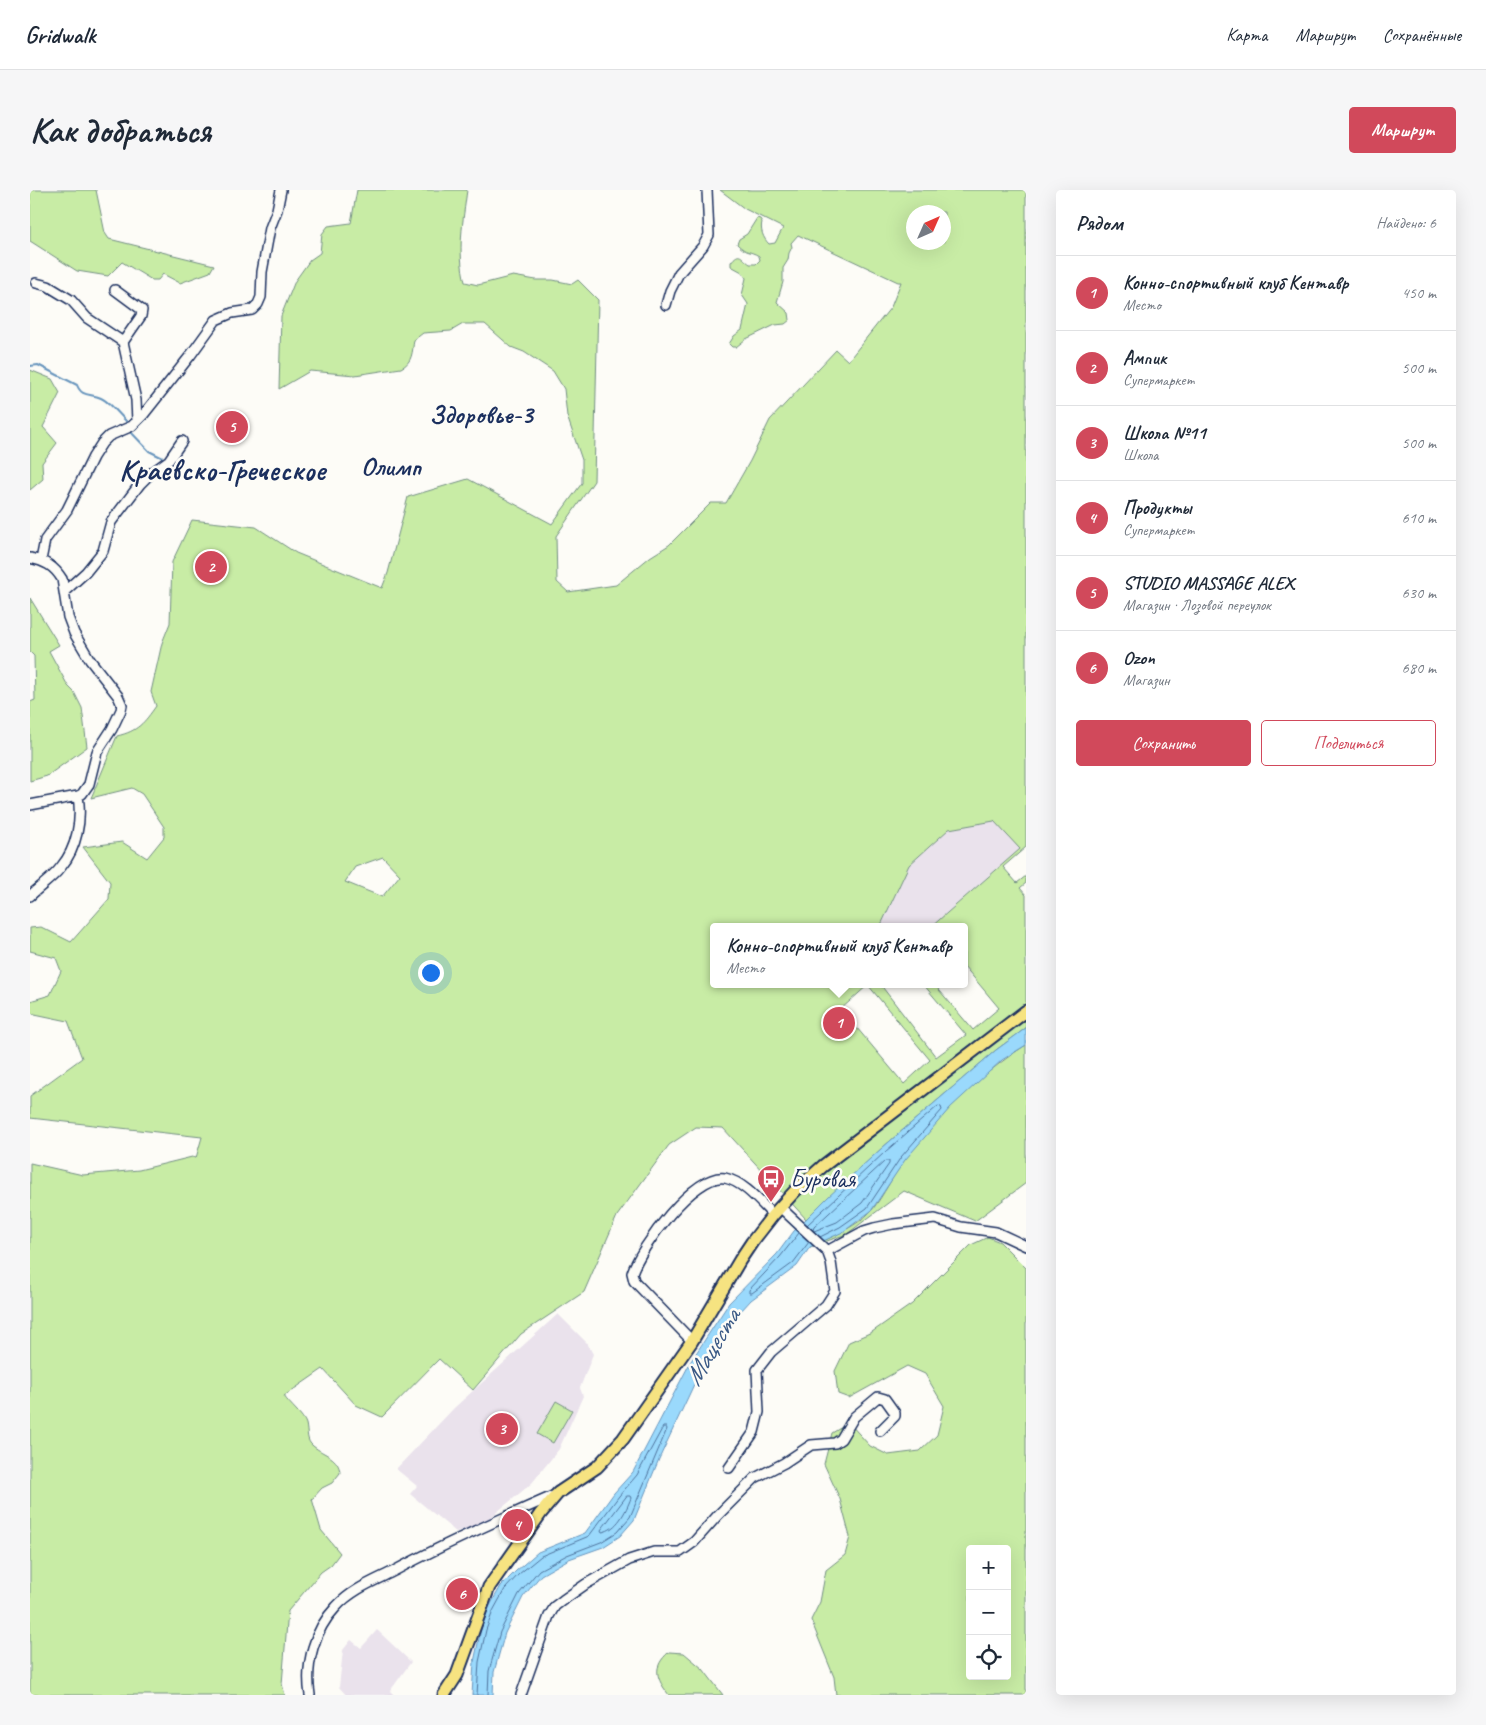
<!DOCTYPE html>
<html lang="ru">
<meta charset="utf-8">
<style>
:root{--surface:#fff;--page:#f6f6f7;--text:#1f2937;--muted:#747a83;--line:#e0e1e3;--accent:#d1495b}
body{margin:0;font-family:Caveat,sans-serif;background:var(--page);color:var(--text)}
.controls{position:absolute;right:15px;bottom:15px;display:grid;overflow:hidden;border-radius:5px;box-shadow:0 5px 20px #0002}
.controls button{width:45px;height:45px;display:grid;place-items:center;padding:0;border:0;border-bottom:1px solid var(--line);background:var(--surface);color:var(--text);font:25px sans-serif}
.compass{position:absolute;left:876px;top:15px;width:45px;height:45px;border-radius:50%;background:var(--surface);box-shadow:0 5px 20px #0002;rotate:45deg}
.you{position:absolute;left:400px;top:782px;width:18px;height:18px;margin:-12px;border:4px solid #fff;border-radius:50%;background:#1a73e8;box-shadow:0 0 0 8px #1a73e833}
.badge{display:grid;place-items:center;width:32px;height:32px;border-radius:50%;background:var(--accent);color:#fff;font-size:16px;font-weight:700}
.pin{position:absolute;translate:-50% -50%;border:2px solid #fff;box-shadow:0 1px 5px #0006}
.popup{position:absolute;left:680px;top:733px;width:258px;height:65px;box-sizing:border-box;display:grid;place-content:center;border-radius:5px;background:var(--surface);filter:drop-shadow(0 1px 4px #0005);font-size:16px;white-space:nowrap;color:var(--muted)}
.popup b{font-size:19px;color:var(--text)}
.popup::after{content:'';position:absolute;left:50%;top:100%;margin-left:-10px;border:10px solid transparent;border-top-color:var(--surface)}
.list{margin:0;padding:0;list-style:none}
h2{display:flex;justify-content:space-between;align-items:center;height:65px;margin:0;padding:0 20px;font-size:21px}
h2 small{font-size:16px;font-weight:400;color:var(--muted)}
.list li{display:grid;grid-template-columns:32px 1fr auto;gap:15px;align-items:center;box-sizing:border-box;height:75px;padding:0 20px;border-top:1px solid var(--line)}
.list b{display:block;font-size:19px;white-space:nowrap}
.list p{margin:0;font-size:16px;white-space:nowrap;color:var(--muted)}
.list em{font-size:16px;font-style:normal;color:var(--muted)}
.actions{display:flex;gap:10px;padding:15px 20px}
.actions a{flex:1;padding:11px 0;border:1px solid var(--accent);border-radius:5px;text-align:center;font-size:18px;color:var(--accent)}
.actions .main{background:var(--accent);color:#fff}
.icon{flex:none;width:28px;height:28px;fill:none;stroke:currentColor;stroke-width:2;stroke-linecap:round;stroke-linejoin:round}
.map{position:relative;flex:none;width:996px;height:1505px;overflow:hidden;border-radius:5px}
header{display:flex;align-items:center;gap:30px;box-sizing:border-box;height:70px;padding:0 25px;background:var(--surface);border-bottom:1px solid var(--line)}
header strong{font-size:24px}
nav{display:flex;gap:28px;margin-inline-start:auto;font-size:18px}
.intro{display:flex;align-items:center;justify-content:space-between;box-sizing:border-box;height:120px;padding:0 30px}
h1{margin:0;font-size:35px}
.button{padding:12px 22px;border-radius:5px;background:var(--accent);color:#fff;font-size:18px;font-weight:700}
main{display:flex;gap:30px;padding:0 30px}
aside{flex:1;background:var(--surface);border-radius:5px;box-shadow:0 5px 20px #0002}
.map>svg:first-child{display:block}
.built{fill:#eae2ec}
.green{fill:#c8eca5;stroke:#728e82;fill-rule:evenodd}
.water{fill:#9ad9fc;stroke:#6795bd}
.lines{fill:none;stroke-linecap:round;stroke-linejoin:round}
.shore{stroke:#4e739d;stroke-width:1}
.stream{stroke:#6795bd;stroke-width:2}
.minor-casing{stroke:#1b2f5e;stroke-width:12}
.major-casing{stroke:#1b2f5e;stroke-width:15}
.minor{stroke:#fdfcf7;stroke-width:9}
.major{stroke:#f6e381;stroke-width:11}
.labels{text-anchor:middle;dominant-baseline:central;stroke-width:5;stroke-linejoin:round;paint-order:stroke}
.poi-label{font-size:25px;fill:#1b2f5e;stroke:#fdfcf7;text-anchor:start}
.neighbourhood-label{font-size:26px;font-weight:bold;fill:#1b2f5e;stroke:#fdfcf7}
.water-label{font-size:26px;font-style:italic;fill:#3b5a86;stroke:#fdfcf7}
.district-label{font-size:30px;font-weight:bold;fill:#1b2f5e;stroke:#fdfcf7}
</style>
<header>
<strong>Gridwalk</strong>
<nav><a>Карта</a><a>Маршрут</a><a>Сохранённые</a></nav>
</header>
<div class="intro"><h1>Как добраться</h1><a class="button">Маршрут</a></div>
<main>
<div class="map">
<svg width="996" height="1505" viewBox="0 0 996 1505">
<rect width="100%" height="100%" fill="#fdfcf7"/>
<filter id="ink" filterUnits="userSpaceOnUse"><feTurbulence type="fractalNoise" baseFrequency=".02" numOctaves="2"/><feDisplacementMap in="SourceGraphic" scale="10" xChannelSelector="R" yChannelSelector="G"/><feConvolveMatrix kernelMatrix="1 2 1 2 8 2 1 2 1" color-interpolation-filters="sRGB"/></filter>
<g filter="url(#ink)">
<path class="built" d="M 964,631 L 991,658 L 901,737 L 850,737 L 879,675 L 919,639 Z
M 528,1124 L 557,1153 L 563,1164 L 550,1198 L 553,1206 L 529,1259 L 502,1293 L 455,1332 L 426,1342 L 380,1304 L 387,1296 L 366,1279 L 424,1218 Z
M 347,1440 L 381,1472 L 360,1501 L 364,1505 L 316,1505 L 309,1497 L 313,1460 L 321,1450 L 331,1458 Z"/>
<path class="green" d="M 0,0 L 66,0 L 75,43 L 79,49 L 184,75 L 180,82 L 150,93 L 133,84 L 128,90 L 122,90 L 92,72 L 78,86 L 47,81 L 0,51 Z
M 327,0 L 437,0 C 433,31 427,61 435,92 L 448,95 L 483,86 L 506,90 L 523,90 L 542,94 L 548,90 L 568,110 L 564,291 L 526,346 L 527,392 L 538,402 L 586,395 L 620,367 L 639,355 L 681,313 L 696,313 L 720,271 L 740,230 L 806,160 L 818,171 L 861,117 L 871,92 L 868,92 L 768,45 L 761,53 L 762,57 L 759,63 L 758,70 L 753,78 L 753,92 L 747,112 L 759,123 L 760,130 L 755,134 L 745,135 L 716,149 L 706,157 L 702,157 L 699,154 L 704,146 L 712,140 L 718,114 L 712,105 L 716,88 L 712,82 L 701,76 L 701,72 C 710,60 711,68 720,74 L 726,74 L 730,70 L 729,66 C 719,60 717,64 707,54 L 709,49 L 717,44 L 727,28 L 730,29 L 732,32 C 730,40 733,48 739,54 L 745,53 L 753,38 L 715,19 L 690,0 L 996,0 L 996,657 L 973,677 L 987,693 L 996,686 L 996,693 L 990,698 L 996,705 L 996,838 L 966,860 L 852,958 L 776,1029 L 693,938 L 666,937 L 639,955 L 587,1026 L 554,1102 L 491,1144 L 443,1200 L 409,1169 L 352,1227 L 326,1215 L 293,1179 L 254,1206 C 259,1214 274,1226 276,1234 C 278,1242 276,1251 283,1256 C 294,1265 309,1267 310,1283 L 302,1293 L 292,1298 L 282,1309 L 291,1340 L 310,1363 L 301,1375 L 291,1382 L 258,1421 L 252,1494 L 255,1505 L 0,1505 L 0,973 L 53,985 L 109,980 L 162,967 L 166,968 L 172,947 L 0,928 L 0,906 L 52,868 L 38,831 L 0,823 L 0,811 L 20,805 L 31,781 L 26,768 L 0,761 L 0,738 L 11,737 L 41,752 L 79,709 L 80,692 L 53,657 L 92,652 L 117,668 L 134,647 L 134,637 L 112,604 L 102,598 L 61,608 L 87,546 C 108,541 114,533 126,516 L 121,502 L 132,453 L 140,433 L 142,372 L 162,330 L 226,337 L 266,363 L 352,398 L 358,383 L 378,307 L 438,289 L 522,334 L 552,293 L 552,270 L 537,226 L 534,199 L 523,181 L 494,162 L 481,157 L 455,134 L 433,134 L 421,141 L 393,143 L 384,150 C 382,162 383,172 371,178 L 325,185 L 280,181 L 249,199 L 251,126 L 265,91 L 280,70 L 290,63 L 292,44 L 298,36 L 321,33 ZM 884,22 L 914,22 L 914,52 L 884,52 ZM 964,631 L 990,659 L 901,737 L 934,737 L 934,776 L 969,818 L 943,840 L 904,794 L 893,794 L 936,845 L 906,867 L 850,794 L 684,794 L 684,737 L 850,737 L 879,675 L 919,639 ZM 353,667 L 370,685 L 352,707 L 315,692 L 325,677 ZM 838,795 L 900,870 L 874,894 L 811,819 Z
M 0,180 L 22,189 L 30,203 L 13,237 L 27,253 L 12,273 L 13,289 L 0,300 Z
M 0,408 L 29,455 L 19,461 L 38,496 L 44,502 L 52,518 L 57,557 L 17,586 L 0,591 L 0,512 L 5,510 L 4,466 L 0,462 Z
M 996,855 L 996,993 L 945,1031 L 874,1001 L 817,1044 L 780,1057 C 799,1048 827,1037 842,1020 C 854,1005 863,985 875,969 C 909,926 950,884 996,855 Z
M 958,1047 L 970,1052 L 996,1078 L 996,1505 L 806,1505 L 804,1487 L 781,1430 L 790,1412 L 796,1380 L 815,1365 L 820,1347 L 810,1309 L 794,1274 L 802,1243 L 819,1233 L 840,1256 L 858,1265 L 890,1261 L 907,1245 L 914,1216 L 895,1184 L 877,1176 L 819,1208 L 808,1204 L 805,1181 L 819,1152 L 842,1142 L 882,1114 L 941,1055 ZM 940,1359 L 977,1359 L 977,1486 L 940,1486 Z
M 526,1211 L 542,1220 L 523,1253 L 507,1244 Z
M 639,1462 L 654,1463 L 673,1479 L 693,1505 L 639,1505 C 626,1488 622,1477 639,1462 Z"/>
<path class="water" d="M 996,838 L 996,855 L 972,870 L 920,918 L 875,970 L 841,1021 L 813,1042 L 780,1057 L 767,1076 L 721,1110 L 690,1144 L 674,1173 L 629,1269 L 604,1330 L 590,1346 L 573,1357 L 539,1369 L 511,1385 L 493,1407 L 475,1443 L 464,1482 L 463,1505 L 442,1505 L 444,1472 L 451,1439 L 458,1419 L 471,1396 L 486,1381 L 508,1362 L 555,1343 L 584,1303 L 603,1282 L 661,1171 L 699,1113 L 747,1064 L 764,1041 L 798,1007 L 852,958 L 966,860 Z"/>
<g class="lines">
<path class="shore" d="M 777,1035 L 855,962 L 908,916 L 911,917 L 912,920 L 871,967 L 837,1018 L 810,1037 L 790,1047
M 783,1040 L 784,1037 L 855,971 L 859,971 L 859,974 L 832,1013 L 807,1032 L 784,1041
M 769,1043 L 750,1067 L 719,1100 L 719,1103 L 722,1103 L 763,1073 L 779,1052
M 597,1306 L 600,1306 L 601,1308 C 596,1321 587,1340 572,1342 L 571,1340 L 574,1336 Z
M 447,1505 L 449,1472 L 456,1440 L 463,1421 L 475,1399 L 489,1384 L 511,1366 L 559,1346 L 589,1306 L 607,1285 L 633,1237 L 636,1237 L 637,1239 L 600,1327 L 587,1342 L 571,1352 L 537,1365 L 509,1380 L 489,1404 L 470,1442 L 459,1481 L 458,1505"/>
<path class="stream" d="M 0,176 L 8,175 L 47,195 C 52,208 61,203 71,208 C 80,212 89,224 96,231 L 97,235
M 99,240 L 119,261 L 135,269"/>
<defs>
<path id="minor" d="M 6,93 L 18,96 L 41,110 L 57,128 L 93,152 L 106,210 L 107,231
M 85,100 L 112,120 L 111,126 L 93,152
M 636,115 L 640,101 L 649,83 L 673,56 L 679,45 L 677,0
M 0,368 C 15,371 24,376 32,389 L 38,427 L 44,443 L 60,470 L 88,506 L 92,515 L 91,520 L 82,539 L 67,562 L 59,594 L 52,604 L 48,606 L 0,615
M 11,370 L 15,350 L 37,320 L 63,267 L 72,253 L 79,246 L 102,236 L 114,224 L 160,166 L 186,130 L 202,123 L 222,120 L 228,114 L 231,107 L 232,82 L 240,38 L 247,20 L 251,0
M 35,401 L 56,382 L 73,361 L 81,332 L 110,294 L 120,284 L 139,270 L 152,251
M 0,706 C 10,696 23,688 31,677 C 47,658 52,630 48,606
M 797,1061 L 834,1041 L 844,1038 L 863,1034 L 905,1029 L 931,1037 L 966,1042 L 996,1056
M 662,1151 L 604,1091 L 602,1083 C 610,1058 664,983 695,988 C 714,992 730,1012 743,1025
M 699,1278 L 724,1242 L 729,1222 L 727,1180 L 741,1162 L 796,1115 L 805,1101 L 801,1072 L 797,1061 L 750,1017
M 280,1505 C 275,1474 284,1440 306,1417 C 321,1400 344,1391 364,1381 C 416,1353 470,1329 525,1305
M 491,1505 L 519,1426 L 525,1416 L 533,1410 L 556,1394 L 599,1370 L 624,1362 L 650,1362 L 664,1352 L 688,1325 L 725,1288 L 754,1273 L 781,1255 L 805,1253 L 811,1249 L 824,1227 L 848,1207 L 855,1209 L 865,1223 L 865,1226 L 850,1241"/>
<path id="major" d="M 414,1505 L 427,1485 L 459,1397 L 511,1323 L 528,1303 L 567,1277 L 593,1249 L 662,1151 L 710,1070 L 722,1052 L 743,1025 L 765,1001 L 793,976 L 996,821"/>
</defs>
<use href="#minor" class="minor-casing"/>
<use href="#major" class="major-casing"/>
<use href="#minor" class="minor"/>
<use href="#major" class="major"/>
</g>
</g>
<defs>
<symbol id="bus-pin" viewBox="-11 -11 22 30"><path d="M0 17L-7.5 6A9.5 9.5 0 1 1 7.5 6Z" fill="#d1495b" stroke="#fdfcf7"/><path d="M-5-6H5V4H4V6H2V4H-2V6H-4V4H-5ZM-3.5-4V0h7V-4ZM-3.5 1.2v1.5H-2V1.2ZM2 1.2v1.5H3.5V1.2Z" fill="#fff"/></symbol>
</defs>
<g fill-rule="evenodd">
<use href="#bus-pin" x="725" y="973" width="32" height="43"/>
</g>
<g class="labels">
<g class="poi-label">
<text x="760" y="989">Буровая</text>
</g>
<g class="neighbourhood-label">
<text x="451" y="224">Здоровье-3</text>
<text x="361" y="276">Олимп</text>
</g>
<g class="water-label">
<text transform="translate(682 1157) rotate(-59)">Мацеста</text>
</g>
<g class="district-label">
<text x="192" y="280">Краевско-Греческое</text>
</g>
</g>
</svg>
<div class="controls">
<button>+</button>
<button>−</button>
<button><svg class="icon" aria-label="locate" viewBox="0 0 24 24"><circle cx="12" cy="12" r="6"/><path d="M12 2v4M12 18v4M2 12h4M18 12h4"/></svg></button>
</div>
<svg class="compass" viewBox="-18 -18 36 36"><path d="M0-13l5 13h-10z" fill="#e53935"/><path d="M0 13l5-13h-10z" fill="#747a83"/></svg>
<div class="you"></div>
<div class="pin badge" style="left:809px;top:833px">1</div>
<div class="popup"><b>Конно-спортивный клуб Кентавр</b>Место</div>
<div class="pin badge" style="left:181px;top:377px">2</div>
<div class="pin badge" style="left:472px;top:1239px">3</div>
<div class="pin badge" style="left:487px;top:1335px">4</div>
<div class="pin badge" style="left:202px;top:237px">5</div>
<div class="pin badge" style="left:432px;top:1404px">6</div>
</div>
<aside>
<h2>Рядом<small>Найдено: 6</small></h2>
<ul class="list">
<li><span class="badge">1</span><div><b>Конно-спортивный клуб Кентавр</b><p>Место</p></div><em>450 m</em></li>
<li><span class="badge">2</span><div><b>Ампик</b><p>Супермаркет</p></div><em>500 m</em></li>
<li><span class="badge">3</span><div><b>Школа №11</b><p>Школа</p></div><em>500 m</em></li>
<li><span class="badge">4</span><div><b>Продукты</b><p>Супермаркет</p></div><em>610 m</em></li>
<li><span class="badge">5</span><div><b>STUDIO MASSAGE ALEX</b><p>Магазин · Лозовой переулок</p></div><em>630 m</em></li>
<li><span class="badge">6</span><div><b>Ozon</b><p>Магазин</p></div><em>680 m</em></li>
</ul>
<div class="actions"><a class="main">Сохранить</a><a>Поделиться</a></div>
</aside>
</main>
